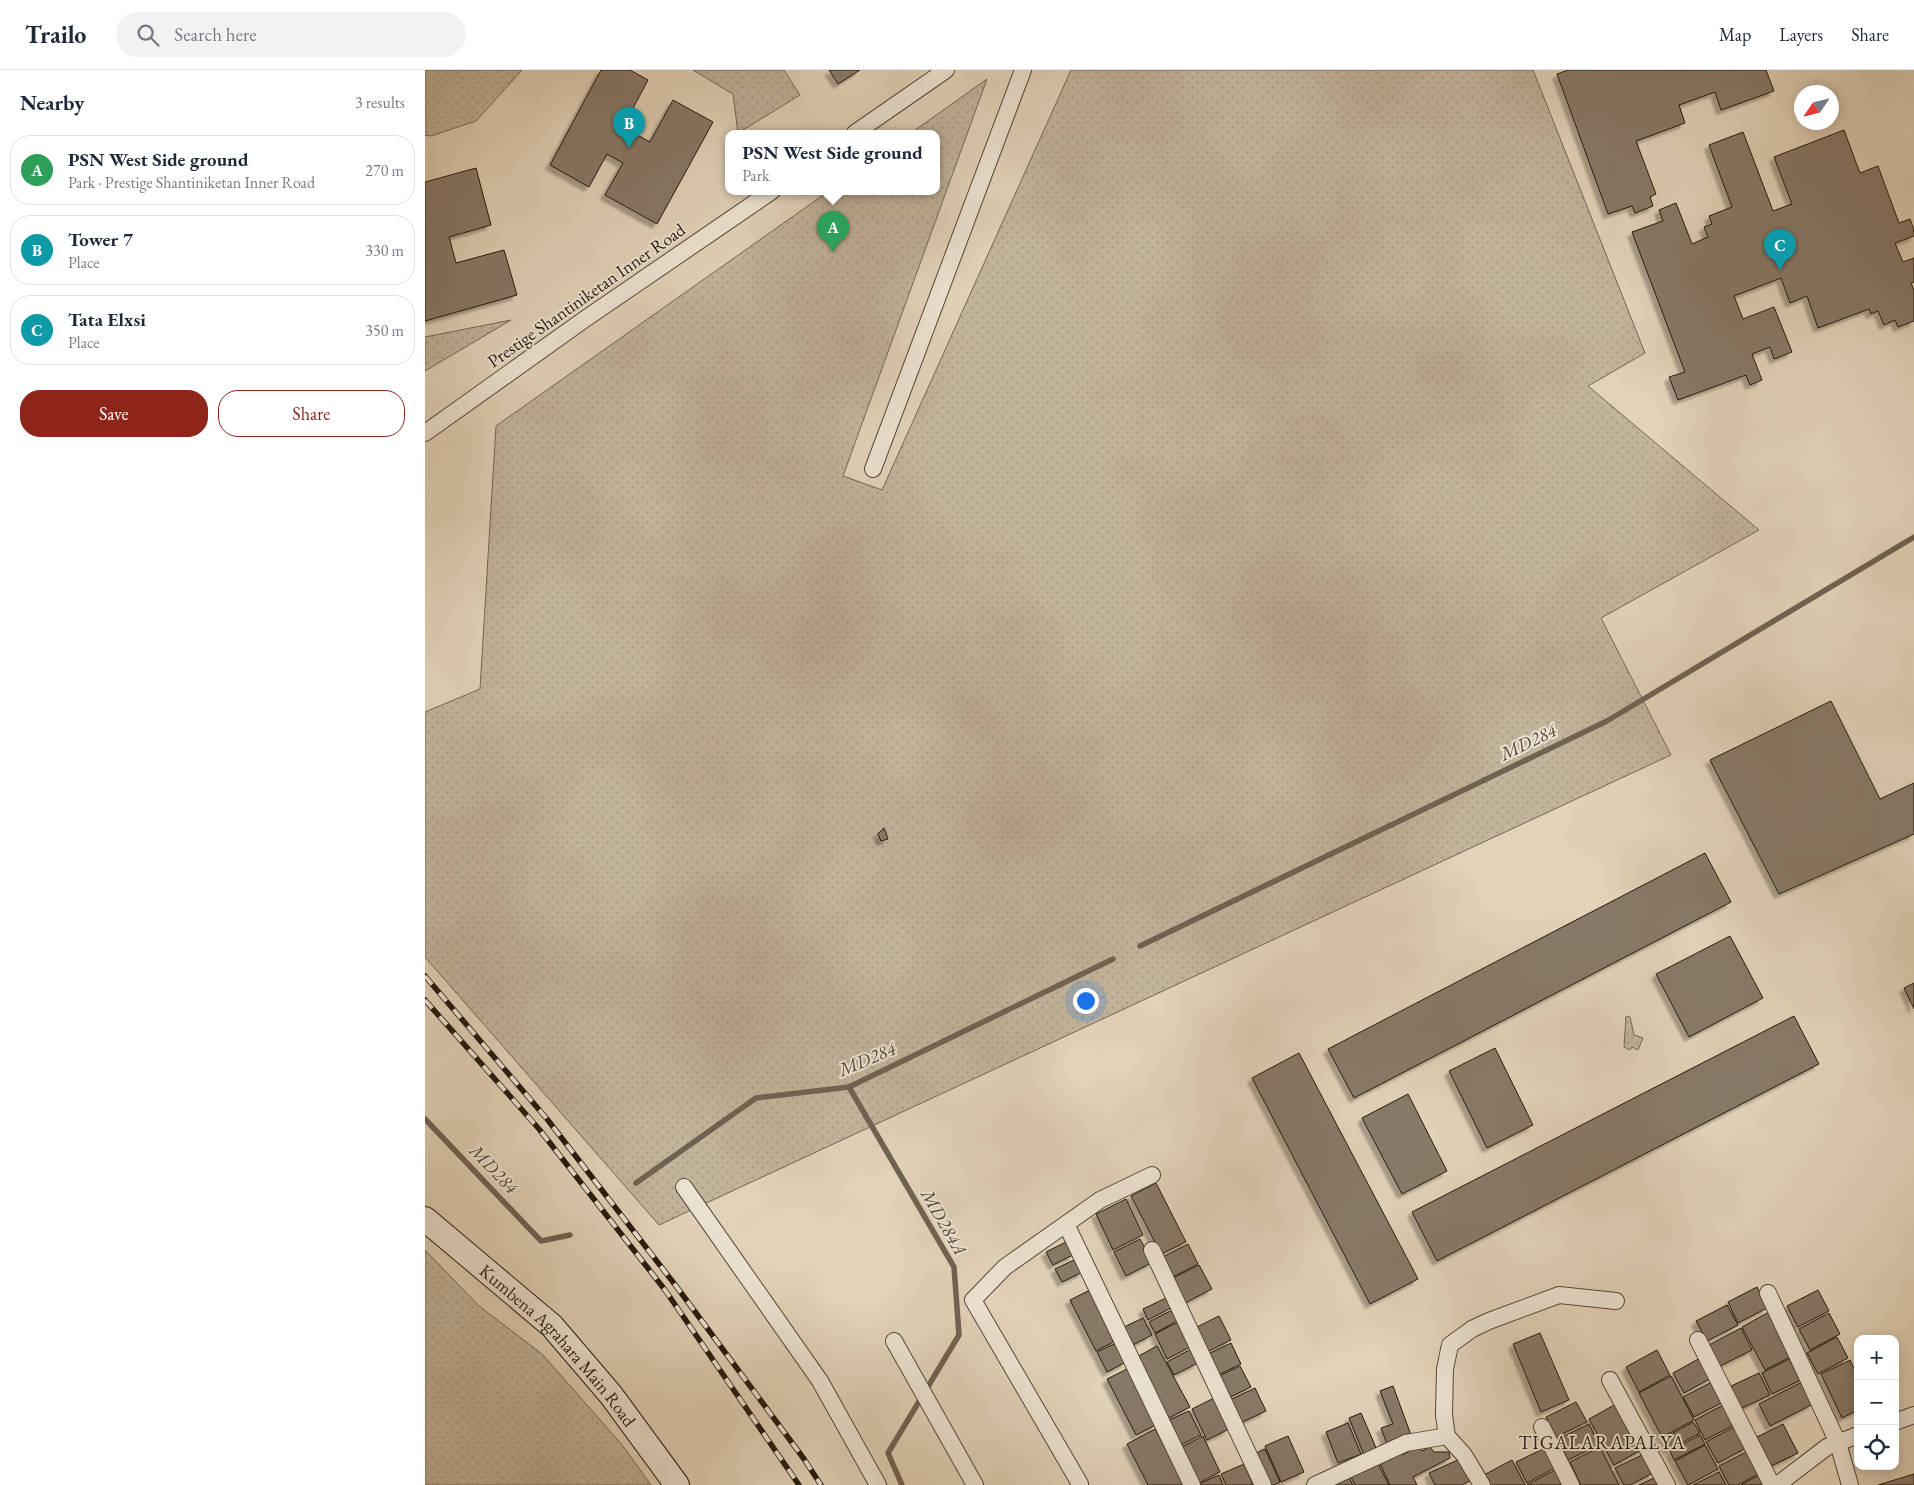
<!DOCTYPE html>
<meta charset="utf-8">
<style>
:root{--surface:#fff;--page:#f2f2f3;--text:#1f2937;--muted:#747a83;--line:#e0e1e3;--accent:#8f2418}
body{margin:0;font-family:"EB Garamond",serif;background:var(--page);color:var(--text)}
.controls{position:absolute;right:15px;bottom:15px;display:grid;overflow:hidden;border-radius:10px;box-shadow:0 2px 12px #0003}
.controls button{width:45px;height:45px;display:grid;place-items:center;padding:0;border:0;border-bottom:1px solid var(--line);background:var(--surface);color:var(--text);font:25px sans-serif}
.compass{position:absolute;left:1369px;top:15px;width:45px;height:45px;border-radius:50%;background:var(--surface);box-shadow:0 2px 12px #0003;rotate:235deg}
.you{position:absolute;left:660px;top:930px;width:18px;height:18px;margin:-12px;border:4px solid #fff;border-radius:50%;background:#1a73e8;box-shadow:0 0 0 8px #1a73e833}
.badge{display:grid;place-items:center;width:32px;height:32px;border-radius:50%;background:var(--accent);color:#fff;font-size:16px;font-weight:700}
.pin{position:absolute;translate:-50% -41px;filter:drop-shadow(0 1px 2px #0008)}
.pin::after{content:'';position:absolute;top:26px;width:18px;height:15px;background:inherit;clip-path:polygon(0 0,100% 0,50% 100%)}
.popup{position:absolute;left:300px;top:60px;width:215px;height:65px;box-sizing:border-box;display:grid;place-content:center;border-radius:10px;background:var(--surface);filter:drop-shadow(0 1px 4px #0005);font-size:16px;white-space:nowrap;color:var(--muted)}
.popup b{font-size:19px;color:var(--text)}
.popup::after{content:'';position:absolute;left:50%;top:100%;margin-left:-10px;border:10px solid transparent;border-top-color:var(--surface)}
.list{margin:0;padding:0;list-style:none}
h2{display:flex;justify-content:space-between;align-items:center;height:65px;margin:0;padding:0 20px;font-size:21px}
h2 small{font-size:16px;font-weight:400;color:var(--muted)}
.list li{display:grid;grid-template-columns:32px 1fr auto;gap:15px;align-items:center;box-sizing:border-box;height:70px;margin:0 10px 10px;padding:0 10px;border:1px solid var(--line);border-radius:20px}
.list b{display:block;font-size:19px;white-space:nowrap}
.list p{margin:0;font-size:16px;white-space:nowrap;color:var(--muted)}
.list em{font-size:16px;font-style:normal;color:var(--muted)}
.actions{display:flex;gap:10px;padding:15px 20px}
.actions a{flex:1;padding:11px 0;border:1px solid var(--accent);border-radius:20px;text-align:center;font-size:18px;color:var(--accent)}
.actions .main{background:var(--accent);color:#fff}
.icon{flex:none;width:28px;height:28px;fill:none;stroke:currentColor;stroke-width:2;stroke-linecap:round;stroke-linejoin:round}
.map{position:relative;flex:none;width:1489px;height:1415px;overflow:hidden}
header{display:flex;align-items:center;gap:30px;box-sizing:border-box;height:70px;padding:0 25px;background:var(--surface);border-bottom:1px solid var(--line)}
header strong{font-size:24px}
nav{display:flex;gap:28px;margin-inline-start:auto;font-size:18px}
.search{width:350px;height:45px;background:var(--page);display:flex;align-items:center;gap:12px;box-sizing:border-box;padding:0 18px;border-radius:28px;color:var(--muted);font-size:19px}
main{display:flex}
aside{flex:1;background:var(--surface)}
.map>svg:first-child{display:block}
.grass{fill:url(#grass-dots);stroke:#746655}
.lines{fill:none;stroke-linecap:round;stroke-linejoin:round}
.stream{stroke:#706252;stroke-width:5.5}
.building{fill:#887967;stroke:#26190f;filter:url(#shadow)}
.street-casing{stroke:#554739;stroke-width:18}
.secondary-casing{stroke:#26190f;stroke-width:26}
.street{stroke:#ece2d1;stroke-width:16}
.secondary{stroke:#ece2d1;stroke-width:24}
.rail-casing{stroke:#26190f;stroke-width:5.5}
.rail{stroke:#ece2d1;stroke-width:4;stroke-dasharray:11;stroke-linecap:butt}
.labels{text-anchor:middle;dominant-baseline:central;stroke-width:4;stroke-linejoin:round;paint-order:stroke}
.street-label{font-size:18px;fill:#26190f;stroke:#ece2d1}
.water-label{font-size:19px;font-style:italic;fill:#584a3c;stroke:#ece2d1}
.neighbourhood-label{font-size:19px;letter-spacing:1px;fill:#26190f;stroke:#ece2d1}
</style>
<header>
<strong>Trailo</strong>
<div class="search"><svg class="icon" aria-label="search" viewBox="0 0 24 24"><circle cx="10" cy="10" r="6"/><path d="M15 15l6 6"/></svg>Search here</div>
<nav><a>Map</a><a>Layers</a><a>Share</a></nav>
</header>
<main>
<aside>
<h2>Nearby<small>3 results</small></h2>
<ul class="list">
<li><span class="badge" style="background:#2e9e5b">A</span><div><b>PSN West Side ground</b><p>Park · Prestige Shantiniketan Inner Road</p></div><em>270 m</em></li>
<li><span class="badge" style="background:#0f9aa8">B</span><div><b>Tower 7</b><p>Place</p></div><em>330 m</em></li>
<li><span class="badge" style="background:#0f9aa8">C</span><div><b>Tata Elxsi</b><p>Place</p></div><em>350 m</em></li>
</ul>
<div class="actions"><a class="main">Save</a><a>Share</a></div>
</aside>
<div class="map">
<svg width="1489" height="1415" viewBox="0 0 1489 1415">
<defs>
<pattern id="grass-dots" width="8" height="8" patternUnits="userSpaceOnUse" patternTransform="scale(1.25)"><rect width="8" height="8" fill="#c2b39b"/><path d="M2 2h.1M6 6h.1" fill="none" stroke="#a79984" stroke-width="1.8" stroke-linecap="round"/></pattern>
<filter id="shadow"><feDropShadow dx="-4.5" dy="4.5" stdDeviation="1" flood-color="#0004"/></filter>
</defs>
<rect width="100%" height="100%" fill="#e2d2b8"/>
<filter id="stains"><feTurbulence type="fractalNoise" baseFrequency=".004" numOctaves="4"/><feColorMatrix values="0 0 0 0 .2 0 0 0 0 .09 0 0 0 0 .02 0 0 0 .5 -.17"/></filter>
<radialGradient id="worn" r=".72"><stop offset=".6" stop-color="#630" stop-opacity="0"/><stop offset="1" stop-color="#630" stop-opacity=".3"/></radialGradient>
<path class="grass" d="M 0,0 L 97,0 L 51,51 L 6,66 L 0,65 Z
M 268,0 L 359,0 L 375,25 L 313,63 L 308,24 Z
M 646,0 L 1108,0 L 1220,283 L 1163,316 L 1334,460 L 1176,548 L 1246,685 L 234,1155 L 0,887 L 0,642 L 55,619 L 71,356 L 404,121 L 512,121 L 512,63 L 486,63 L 562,9 L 418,406 L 457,420 Z
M 86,250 L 0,301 L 0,267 Z
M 1201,946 L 1205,947 L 1209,965 L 1218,968 L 1213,980 L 1207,977 L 1205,980 L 1199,977 Z
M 0,1180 L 54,1236 L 117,1284 L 198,1376 L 226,1415 L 0,1415 Z"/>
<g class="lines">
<path class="stream" d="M 715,876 L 1182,651 L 1489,467
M 424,1017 L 529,1197 L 534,1265 L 463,1383 L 477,1415
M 0,1049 L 116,1171 L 145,1165
M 211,1113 L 331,1028 L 424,1017 L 688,889"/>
</g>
<path class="building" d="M 176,0 L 205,0 L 223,10 L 198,57 L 225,72 L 248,30 L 288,52 L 232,154 L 180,125 L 198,93 L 182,84 L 164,117 L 125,95 Z
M 404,0 L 435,0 L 413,14 Z
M 1143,0 L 1341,0 L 1349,21 L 1296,40 L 1290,22 L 1254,35 L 1260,53 L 1211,71 L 1231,124 L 1225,127 L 1228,136 L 1210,143 L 1207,136 L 1183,144 L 1132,4 Z
M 1419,60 L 1435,103 L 1453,96 L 1474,153 L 1485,149 L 1489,160 L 1489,166 L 1470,173 L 1478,192 L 1489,188 L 1489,212 L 1486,213 L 1489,220 L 1489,251 L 1473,257 L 1470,250 L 1459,255 L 1453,241 L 1446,244 L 1444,239 L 1393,258 L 1382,226 L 1365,233 L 1356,208 L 1309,226 L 1318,249 L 1349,237 L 1367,282 L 1349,289 L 1345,277 L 1327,284 L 1337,310 L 1325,315 L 1321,305 L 1253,330 L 1244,307 L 1260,302 L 1207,162 L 1238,151 L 1234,140 L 1251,133 L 1267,174 L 1283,167 L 1279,157 L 1287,154 L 1284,146 L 1307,137 L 1284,75 L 1318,62 L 1348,141 L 1367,134 L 1349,87 Z
M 51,98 L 66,155 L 24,167 L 31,193 L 79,180 L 92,225 L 0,251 L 0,112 Z
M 1406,631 L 1455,729 L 1489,713 L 1489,764 L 1354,824 L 1285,690 Z
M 459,758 L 463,769 L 456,771 L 453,764 Z
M 1280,783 L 1306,832 L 929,1028 L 903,979 Z
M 1305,866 L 1338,928 L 1264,967 L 1231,904 Z
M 1489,913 L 1489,939 L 1479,918 Z
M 1369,946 L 1394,994 L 1012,1191 L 987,1142 Z
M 1070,978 L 1108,1055 L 1062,1078 L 1024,1001 Z
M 874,983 L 993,1209 L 945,1234 L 827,1008 Z
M 983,1024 L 1022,1101 L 977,1124 L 937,1048 Z
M 731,1113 L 761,1172 L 736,1184 L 706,1126 Z
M 701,1129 L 718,1165 L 688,1180 L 671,1144 Z
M 715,1169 L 728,1192 L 701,1206 L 689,1182 Z
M 641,1172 L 648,1185 L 628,1195 L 621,1182 Z
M 763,1174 L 773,1194 L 748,1207 L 738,1187 Z
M 651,1189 L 658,1202 L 637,1212 L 630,1199 Z
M 774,1195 L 787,1219 L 760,1233 L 748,1208 Z
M 1332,1217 L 1342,1238 L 1313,1253 L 1303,1232 Z
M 667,1219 L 692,1270 L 671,1281 L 645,1230 Z
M 1393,1220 L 1404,1241 L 1373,1257 L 1362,1236 Z
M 741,1228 L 746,1238 L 723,1250 L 718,1239 Z
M 1302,1235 L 1313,1255 L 1282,1271 L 1271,1251 Z
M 747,1240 L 752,1251 L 730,1263 L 724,1252 Z
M 1344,1242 L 1367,1286 L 1340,1300 L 1317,1257 Z
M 1404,1243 L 1415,1264 L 1385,1280 L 1374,1259 Z
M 794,1246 L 806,1270 L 780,1283 L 768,1259 Z
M 718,1248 L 727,1265 L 706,1276 L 697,1258 Z
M 753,1252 L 765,1277 L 742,1289 L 730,1264 Z
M 1316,1258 L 1327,1280 L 1295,1296 L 1284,1275 Z
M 1115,1263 L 1144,1330 L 1116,1342 L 1088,1274 Z
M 1412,1267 L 1423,1288 L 1393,1304 L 1382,1283 Z
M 691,1273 L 701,1292 L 682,1302 L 672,1282 Z
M 806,1273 L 816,1294 L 791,1306 L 781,1285 Z
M 732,1276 L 765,1337 L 744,1348 L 710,1288 Z
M 766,1279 L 773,1293 L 749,1305 L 742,1292 Z
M 1232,1280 L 1245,1305 L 1214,1322 L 1201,1297 Z
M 1277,1287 L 1288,1307 L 1259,1323 L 1248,1303 Z
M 1368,1287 L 1378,1309 L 1347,1324 L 1337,1303 Z
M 1425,1290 L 1433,1306 L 1433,1340 L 1417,1348 L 1396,1304 Z
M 815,1296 L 826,1317 L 801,1329 L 790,1308 Z
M 702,1299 L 731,1355 L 711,1365 L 682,1309 Z
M 1334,1303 L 1345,1325 L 1315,1339 L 1304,1317 Z
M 1246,1306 L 1269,1350 L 1237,1367 L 1214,1323 Z
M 1289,1311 L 1300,1331 L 1269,1347 L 1258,1327 Z
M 1377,1312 L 1388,1334 L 1345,1356 L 1334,1334 Z
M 968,1316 L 986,1365 L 962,1374 L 956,1358 L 968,1354 L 955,1321 Z
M 830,1318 L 841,1341 L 813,1354 L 803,1331 Z
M 789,1328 L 804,1359 L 782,1370 L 767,1339 Z
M 1151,1332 L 1162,1352 L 1131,1367 L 1121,1347 Z
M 1193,1333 L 1218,1379 L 1189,1395 L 1164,1349 Z
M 1300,1334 L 1311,1354 L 1280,1370 L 1270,1350 Z
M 764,1341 L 776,1365 L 756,1375 L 744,1350 Z
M 936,1343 L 952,1380 L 939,1385 L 924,1348 Z
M 1268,1352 L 1275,1363 L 1243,1380 L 1237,1369 Z
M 923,1353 L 936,1384 L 913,1393 L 901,1362 Z
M 1164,1354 L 1174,1375 L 1143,1390 L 1133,1369 Z
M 1358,1354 L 1373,1383 L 1344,1397 L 1330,1368 Z
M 1311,1356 L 1323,1377 L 1293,1393 L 1281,1372 Z
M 730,1359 L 758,1413 L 755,1415 L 723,1415 L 702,1374 Z
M 1275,1365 L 1280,1374 L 1249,1390 L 1245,1381 Z
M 778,1366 L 795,1402 L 774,1413 L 757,1377 Z
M 863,1366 L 879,1402 L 856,1412 L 840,1376 Z
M 1280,1375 L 1293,1399 L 1263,1415 L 1250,1391 Z
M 994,1376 L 997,1381 L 1005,1377 L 1009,1382 L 1024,1382 L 1025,1388 L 988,1407 L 992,1415 L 965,1415 L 954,1391 L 974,1381 L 977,1385 Z
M 1175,1377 L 1194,1415 L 1156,1415 L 1145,1392 Z
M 1120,1378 L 1130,1398 L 1102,1413 L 1091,1392 Z
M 840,1379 L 855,1412 L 849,1415 L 843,1415 L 829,1384 Z
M 1323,1381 L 1335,1403 L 1313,1415 L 1304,1415 L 1294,1396 Z
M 1219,1384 L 1228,1403 L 1205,1415 L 1199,1415 L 1190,1398 Z
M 1035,1389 L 1045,1411 L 1037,1415 L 1010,1415 L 1004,1403 Z
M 1087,1390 L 1100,1415 L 1061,1415 L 1057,1406 Z
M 952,1392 L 964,1415 L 930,1415 L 925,1405 Z
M 819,1394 L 828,1415 L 801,1415 L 796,1404 Z
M 1132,1399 L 1140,1415 L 1102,1415 Z
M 1294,1402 L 1301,1415 L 1268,1415 Z
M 1336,1404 L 1342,1415 L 1316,1415 Z
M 1489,1404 L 1489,1415 L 1453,1415 Z
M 794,1405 L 798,1415 L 772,1415 Z
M 923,1406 L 928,1415 L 905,1415 Z
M 1231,1407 L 1235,1415 L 1214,1415 Z"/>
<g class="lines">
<defs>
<path id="street" d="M 430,63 L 521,0
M 0,363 L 160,249 L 347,121
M 448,399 L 598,0
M 259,1117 L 395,1311 L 453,1415
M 641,1154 L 767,1415
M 727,1180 L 838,1415
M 1343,1223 L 1413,1373 L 1425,1415
M 1273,1270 L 1347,1415
M 469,1271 L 550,1415
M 1185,1310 L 1242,1415
M 1470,1352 L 1489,1345
M 1117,1357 L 1146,1415
M 655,1414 L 548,1230 L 580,1197 L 675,1130 L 727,1105
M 890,1415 L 981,1373 L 1022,1366
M 1057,1415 L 1039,1385 L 1022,1366 L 1019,1345 L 1020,1299 L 1025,1275 L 1047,1259 L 1064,1251 L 1134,1225 L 1191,1231
M 1352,1415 L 1402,1377 L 1433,1365"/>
<g id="secondary">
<path id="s1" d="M 0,1149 L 127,1256 L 186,1325 L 252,1415"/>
</g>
</defs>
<use href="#street" class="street-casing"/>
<use href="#secondary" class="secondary-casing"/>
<use href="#street" class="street"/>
<use href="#secondary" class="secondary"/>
<defs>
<path id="rail" d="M 0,906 L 122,1049 L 251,1216 L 379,1389 L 396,1415
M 0,930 L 114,1059 L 240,1220 L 374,1415"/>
</defs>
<use href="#rail" class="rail-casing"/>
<use href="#rail" class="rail"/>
</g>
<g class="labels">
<g class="street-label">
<text transform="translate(161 225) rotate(-35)">Prestige Shantiniketan Inner Road</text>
<text stroke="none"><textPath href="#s1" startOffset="184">Kumbena Agrahara Main Road</textPath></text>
</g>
<g class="water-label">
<text transform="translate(1103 672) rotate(-26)">MD284</text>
<text transform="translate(442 989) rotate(-23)">MD284</text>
<text transform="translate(69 1099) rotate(46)">MD284</text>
<text transform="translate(519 1152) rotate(60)">MD284A</text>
</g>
<g class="neighbourhood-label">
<text x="1177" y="1372">TIGALARAPALYA</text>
</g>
</g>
<rect width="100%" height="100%" filter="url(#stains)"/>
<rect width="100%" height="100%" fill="url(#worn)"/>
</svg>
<div class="controls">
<button>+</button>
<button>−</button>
<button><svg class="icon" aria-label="locate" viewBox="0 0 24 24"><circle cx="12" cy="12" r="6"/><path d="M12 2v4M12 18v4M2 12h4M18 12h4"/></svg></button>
</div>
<svg class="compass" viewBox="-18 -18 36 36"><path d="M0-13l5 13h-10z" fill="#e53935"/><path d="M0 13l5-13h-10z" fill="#747a83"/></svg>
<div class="you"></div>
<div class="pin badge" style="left:408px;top:182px;background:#2e9e5b">A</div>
<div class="popup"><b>PSN West Side ground</b>Park</div>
<div class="pin badge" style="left:204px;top:78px;background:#0f9aa8">B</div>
<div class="pin badge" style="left:1355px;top:200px;background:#0f9aa8">C</div>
</div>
</main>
